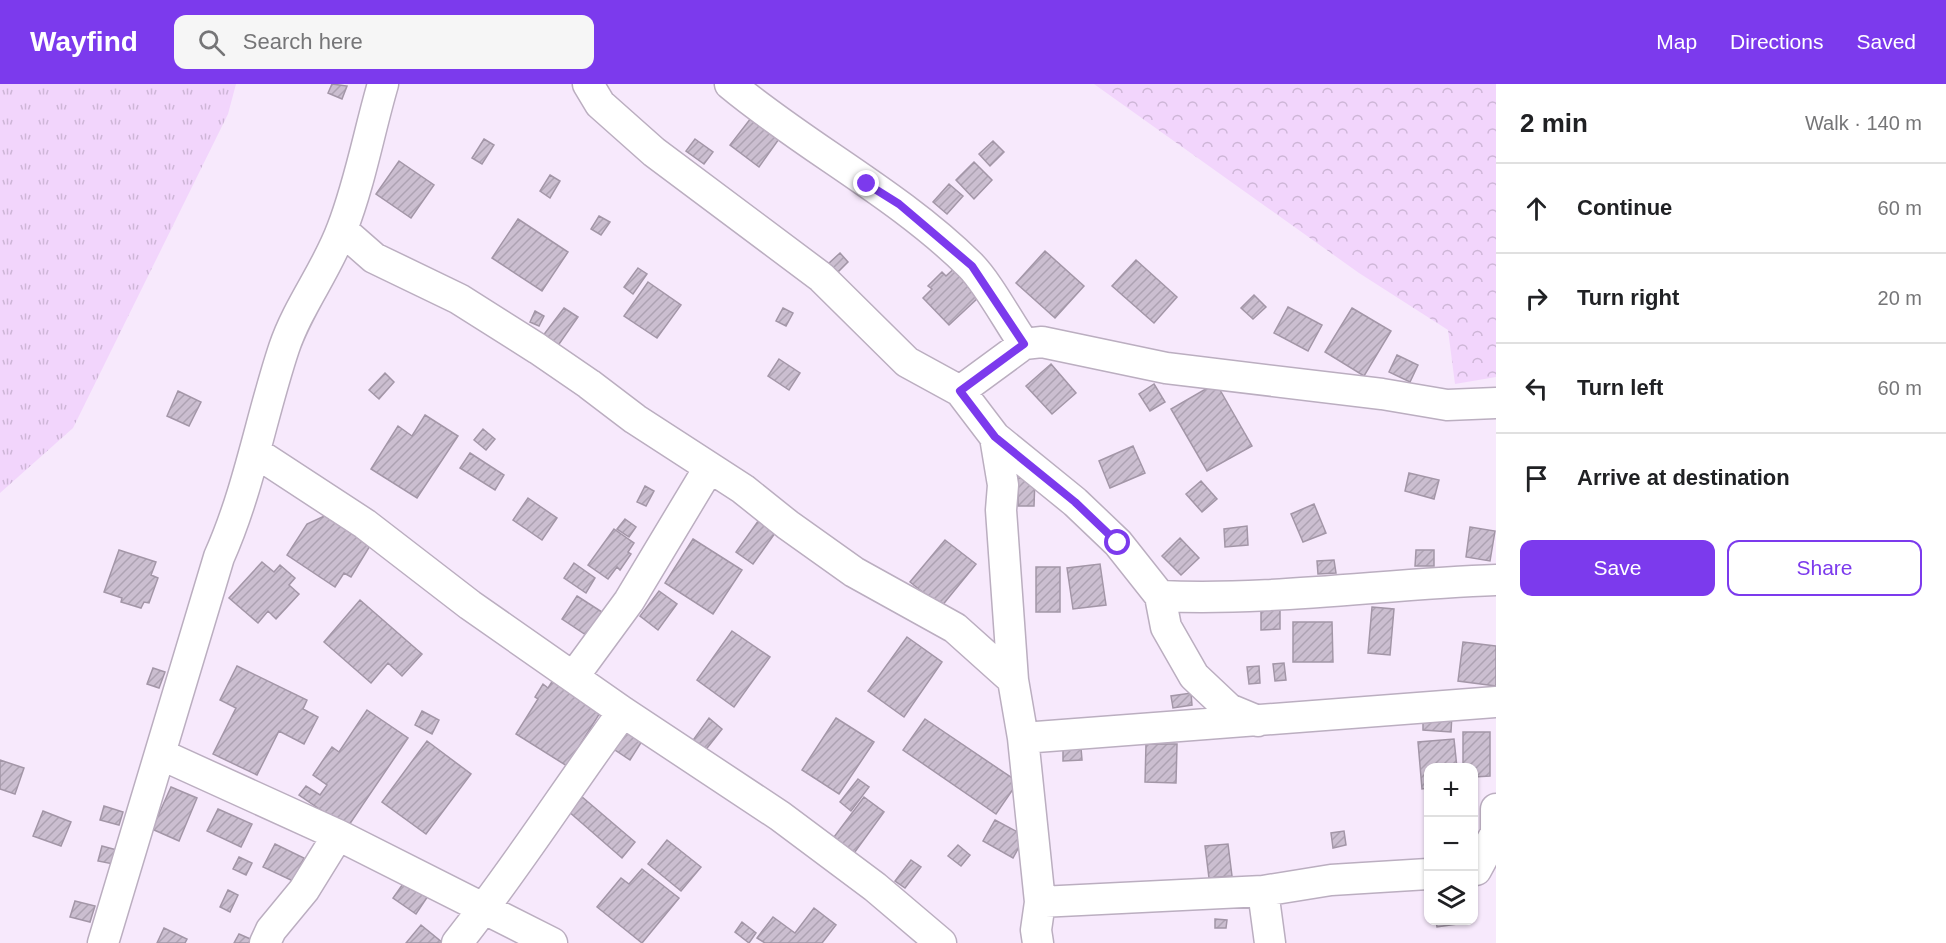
<!DOCTYPE html>
<meta charset="utf-8">
<style>
:root{--surface:#fff;--page:#f6f6f6;--text:#202124;--muted:#757577;--line:#e0e0e0;--accent:#7c3aed}
body{margin:0;font-family:Helvetica,sans-serif;background:var(--page);color:var(--text)}
.controls{position:absolute;right:18px;bottom:18px;display:grid;overflow:hidden;border-radius:12px;box-shadow:0 2px 4px #0004}
.controls button{width:54px;height:54px;display:grid;place-items:center;padding:0;border:0;border-bottom:2px solid var(--line);background:var(--surface);color:var(--text);font:30px sans-serif}
.stop{position:absolute;width:18px;height:18px;margin:-14px;border:4px solid #7c3aed;border-radius:50%;background:#fff}
.stop.end{background:#7c3aed;border-color:#fff;box-shadow:0 2px 6px #0008}
.list{margin:0;padding:0;list-style:none}
h2{display:flex;justify-content:space-between;align-items:center;height:78px;margin:0;padding:0 24px;font-size:26px}
h2 small{font-size:20px;font-weight:400;color:var(--muted)}
.list li{display:grid;grid-template-columns:39px 1fr auto;gap:18px;align-items:center;box-sizing:border-box;height:90px;padding:0 24px;border-top:2px solid var(--line)}
.list b{display:block;font-size:22px;white-space:nowrap}
.list em{font-size:20px;font-style:normal;color:var(--muted)}
.actions{display:flex;gap:12px;padding:18px 24px}
.actions a{flex:1;padding:14px 0;border:2px solid var(--accent);border-radius:12px;text-align:center;font-size:21px;color:var(--accent)}
.actions .main{background:var(--accent);color:#fff}
.icon{flex:none;width:33px;height:33px;fill:none;stroke:currentColor;stroke-width:2;stroke-linecap:round;stroke-linejoin:round}
.map{position:relative;flex:none;width:1496px;height:859px;overflow:hidden}
header{display:flex;align-items:center;gap:36px;box-sizing:border-box;height:84px;padding:0 30px;background:var(--accent);color:#fff}
header strong{font-size:28px}
nav{display:flex;gap:33px;margin-inline-start:auto;font-size:21px}
.search{width:420px;height:54px;background:var(--page);display:flex;align-items:center;gap:15px;box-sizing:border-box;padding:0 21px;border-radius:12px;color:var(--muted);font-size:22px}
main{display:flex}
aside{flex:1;background:var(--surface)}
.map>svg:first-child{display:block}
.grass{fill:url(#grass-tufts)}
.forest{fill:url(#forest-crowns)}
.building{fill:url(#building-hatch);stroke:#a396a7;stroke-width:1.5}
.lines{fill:none;stroke-linecap:round;stroke-linejoin:round}
.minor-casing{stroke:#bbaec0;stroke-width:33}
.minor{stroke:#fff;stroke-width:30}
.route{stroke:#7c3aed;stroke-width:8}
</style>
<header>
<strong>Wayfind</strong>
<div class="search"><svg class="icon" aria-label="search" viewBox="0 0 24 24"><circle cx="10" cy="10" r="6"/><path d="M15 15l6 6"/></svg>Search here</div>
<nav><a>Map</a><a>Directions</a><a>Saved</a></nav>
</header>
<main>
<div class="map">
<svg width="1496" height="859" viewBox="0 0 1496 859">
<defs>
<pattern id="grass-tufts" width="24" height="20" patternUnits="userSpaceOnUse" patternTransform="scale(1.5)"><rect width="24" height="20" fill="#f2d5fc"/><path d="M3 7l-1-3M5 7V3M7 7l1-3M15 17l-1-3M17 17v-4M19 17l1-3" fill="none" stroke="#ceb6d7"/></pattern>
<pattern id="forest-crowns" width="20" height="18" patternUnits="userSpaceOnUse" patternTransform="scale(1.5)"><rect width="20" height="18" fill="#f2d5fc"/><path d="M2 6a3 3 0 1 1 6 0M12 15a3 3 0 1 1 6 0" fill="none" stroke="#ceb6d7"/></pattern>
<pattern id="building-hatch" width="6" height="6" patternUnits="userSpaceOnUse" patternTransform="scale(1.5)"><rect width="6" height="6" fill="#cbbed0"/><path d="M-1 1l2-2M0 6l6-6M5 7l2-2" fill="none" stroke="#ada2b2"/></pattern>
</defs>
<rect width="100%" height="100%" fill="#f7e9fc"/>
<path class="grass" d="M 0,0 L 236,0 L 228,30 L 73,344 L 0,409 Z"/>
<path class="forest" d="M 1094,0 L 1496,0 L 1496,293 L 1455,300 L 1448,246 L 1359,189 Z"/>
<path class="building" d="M 332,0 L 347,2 L 342,15 L 328,9 Z
M 751,34 L 779,55 L 759,83 L 730,61 Z
M 484,55 L 494,61 L 482,80 L 472,74 Z
M 695,55 L 713,68 L 704,80 L 686,67 Z
M 993,57 L 1004,68 L 990,82 L 979,70 Z
M 399,77 L 434,101 L 411,134 L 376,110 Z
M 974,78 L 992,96 L 974,115 L 956,96 Z
M 550,91 L 560,97 L 550,114 L 540,107 Z
M 949,100 L 963,112 L 947,130 L 933,118 Z
M 599,132 L 610,138 L 601,151 L 591,145 Z
M 518,135 L 568,168 L 542,207 L 492,174 Z
M 1045,167 L 1084,202 L 1055,234 L 1016,199 Z
M 840,169 L 848,178 L 837,189 L 828,180 Z
M 1136,176 L 1177,213 L 1154,239 L 1112,202 Z
M 959,180 L 975,197 L 968,203 L 978,214 L 949,241 L 923,214 L 932,205 L 928,202 L 942,188 L 946,192 Z
M 638,184 L 647,190 L 633,210 L 624,203 Z
M 648,198 L 681,221 L 657,254 L 624,232 Z
M 1254,211 L 1266,223 L 1253,235 L 1241,224 Z
M 1288,223 L 1322,241 L 1308,267 L 1274,249 Z
M 564,224 L 578,233 L 557,263 L 542,253 Z
M 783,224 L 793,229 L 786,242 L 776,237 Z
M 1352,224 L 1391,247 L 1364,292 L 1325,268 Z
M 535,227 L 544,232 L 539,242 L 530,238 Z
M 1397,271 L 1418,281 L 1410,298 L 1389,288 Z
M 779,275 L 800,289 L 789,306 L 768,292 Z
M 1051,280 L 1076,309 L 1052,330 L 1026,302 Z
M 385,289 L 394,298 L 379,315 L 369,306 Z
M 1216,299 L 1252,362 L 1207,387 L 1171,325 Z
M 1154,300 L 1165,318 L 1150,327 L 1139,310 Z
M 178,307 L 201,318 L 189,342 L 167,332 Z
M 425,331 L 458,352 L 417,414 L 371,385 L 398,342 L 412,352 Z
M 483,345 L 495,355 L 486,366 L 474,356 Z
M 1133,362 L 1145,389 L 1110,404 L 1099,377 Z
M 470,369 L 504,391 L 495,406 L 460,384 Z
M 1409,389 L 1439,396 L 1434,415 L 1405,407 Z
M 1018,394 L 1035,394 L 1034,422 L 1018,422 Z
M 1201,397 L 1217,415 L 1202,428 L 1186,410 Z
M 645,402 L 654,407 L 646,422 L 637,418 Z
M 528,414 L 557,434 L 542,456 L 513,436 Z
M 1314,420 L 1326,449 L 1303,458 L 1291,430 Z
M 335,427 L 376,452 L 351,493 L 344,489 L 335,503 L 287,471 L 307,440 Z
M 761,433 L 778,445 L 753,480 L 736,468 Z
M 625,435 L 636,443 L 629,453 L 617,445 Z
M 1247,442 L 1248,461 L 1225,463 L 1224,445 Z
M 1470,443 L 1495,447 L 1490,477 L 1466,473 Z
M 614,445 L 634,459 L 628,468 L 631,470 L 620,486 L 617,483 L 608,495 L 588,481 Z
M 1180,454 L 1199,474 L 1181,491 L 1162,472 Z
M 693,455 L 742,486 L 713,530 L 665,499 Z
M 945,456 L 976,480 L 941,523 L 910,498 Z
M 119,466 L 156,478 L 151,491 L 158,494 L 149,519 L 144,518 L 141,524 L 121,518 L 122,514 L 104,508 Z
M 1416,466 L 1434,466 L 1434,482 L 1415,482 Z
M 1334,476 L 1336,489 L 1318,490 L 1317,477 Z
M 262,478 L 274,488 L 280,481 L 295,494 L 289,501 L 299,510 L 276,535 L 268,527 L 258,539 L 229,514 Z
M 574,479 L 595,494 L 586,509 L 564,494 Z
M 1100,480 L 1106,521 L 1073,525 L 1067,484 Z
M 1036,483 L 1060,483 L 1060,528 L 1036,528 Z
M 659,507 L 677,520 L 658,546 L 640,532 Z
M 577,512 L 602,528 L 586,551 L 562,535 Z
M 360,516 L 422,570 L 402,592 L 388,579 L 371,599 L 324,558 Z
M 1372,523 L 1394,525 L 1390,571 L 1368,569 Z
M 1261,524 L 1280,524 L 1280,545 L 1261,546 Z
M 1293,538 L 1332,538 L 1333,578 L 1293,578 Z
M 732,547 L 770,573 L 734,623 L 697,596 Z
M 907,553 L 942,578 L 904,633 L 868,607 Z
M 1463,558 L 1496,562 L 1496,602 L 1458,597 Z
M 1284,579 L 1286,596 L 1275,597 L 1273,580 Z
M 237,582 L 307,616 L 303,625 L 318,633 L 304,660 L 279,647 L 257,691 L 213,670 L 236,624 L 220,616 Z
M 1259,582 L 1260,599 L 1249,600 L 1247,583 Z
M 153,584 L 165,588 L 159,604 L 147,600 Z
M 555,593 L 603,624 L 567,682 L 516,650 L 538,615 L 535,613 L 543,600 L 548,604 Z
M 1191,609 L 1192,621 L 1173,624 L 1171,612 Z
M 367,626 L 408,654 L 347,744 L 299,711 L 306,702 L 320,711 L 327,701 L 313,691 L 332,663 L 339,668 Z
M 422,627 L 439,636 L 432,650 L 415,641 Z
M 1423,629 L 1452,630 L 1451,648 L 1423,646 Z
M 709,634 L 722,645 L 704,668 L 691,659 Z
M 836,634 L 874,658 L 839,710 L 802,686 Z
M 925,635 L 1018,698 L 996,730 L 903,666 Z
M 627,642 L 644,654 L 630,676 L 612,664 Z
M 1463,648 L 1490,648 L 1490,692 L 1474,693 L 1474,684 L 1463,684 Z
M 1454,655 L 1457,684 L 1428,684 L 1428,704 L 1422,705 L 1418,658 Z
M 427,657 L 471,690 L 426,750 L 382,718 Z
M 1146,660 L 1177,660 L 1176,699 L 1145,698 Z
M 1081,664 L 1082,676 L 1063,677 L 1063,665 Z
M 0,676 L 24,684 L 15,710 L 0,705 Z
M 858,695 L 869,703 L 851,727 L 840,718 Z
M 171,703 L 197,714 L 179,757 L 152,745 Z
M 581,712 L 635,758 L 622,774 L 568,727 Z
M 864,713 L 884,728 L 852,772 L 831,757 Z
M 104,722 L 123,728 L 119,741 L 100,736 Z
M 218,725 L 252,740 L 241,763 L 207,747 Z
M 43,727 L 71,738 L 61,762 L 33,752 Z
M 995,736 L 1025,752 L 1013,774 L 983,757 Z
M 1344,747 L 1346,761 L 1333,764 L 1331,749 Z
M 667,756 L 701,783 L 681,807 L 648,780 Z
M 275,760 L 304,774 L 293,797 L 263,783 Z
M 1228,760 L 1232,792 L 1209,794 L 1205,762 Z
M 958,761 L 970,771 L 961,782 L 948,772 Z
M 102,762 L 117,766 L 113,780 L 98,777 Z
M 239,773 L 252,779 L 246,791 L 233,785 Z
M 911,776 L 921,783 L 905,804 L 895,797 Z
M 642,785 L 679,814 L 642,859 L 597,823 L 621,794 L 629,800 Z
M 405,797 L 428,812 L 416,830 L 393,814 Z
M 228,806 L 238,811 L 230,828 L 220,823 Z
M 75,817 L 95,822 L 90,838 L 70,833 Z
M 814,824 L 836,841 L 822,859 L 765,859 L 757,854 L 773,833 L 795,849 Z
M 1215,835 L 1227,836 L 1226,844 L 1215,844 Z
M 1436,836 L 1457,836 L 1457,840 L 1437,843 Z
M 742,838 L 756,849 L 749,859 L 735,848 Z
M 421,841 L 443,859 L 406,859 Z
M 164,844 L 187,855 L 185,859 L 157,859 Z
M 239,850 L 255,857 L 254,859 L 234,859 Z"/>
<g class="lines">
<defs>
<path id="minor" d="M 588,0 L 600,20 L 654,68 L 821,193 L 907,278 L 960,307 L 995,353 L 1075,418 L 1118,459 L 1160,512 L 1166,543 L 1194,592 L 1229,625 L 1258,637
M 730,0 C 807,64 898,110 970,181 C 988,199 1008,237 1024,260
M 342,146 L 374,174 L 459,215 L 538,265 L 589,300 L 635,335 L 743,405 L 788,441 L 854,488 L 955,544 L 1013,596
M 960,307 L 1024,260 L 1042,258 L 1166,284 L 1382,310 L 1447,321 L 1496,319
M 995,353 L 1003,401 L 1001,426 L 1013,596 L 1023,654 L 1040,818 L 1036,846 L 1038,859
M 255,368 L 365,440 L 470,521 L 623,628 L 780,732 L 875,803 L 941,859
M 1160,512 C 1272,517 1384,500 1496,496
M 574,592 L 629,517 L 709,384
M 1023,654 L 1496,618
M 160,670 L 338,751 L 552,859
M 1476,786 L 1496,749 L 1496,725
M 1263,807 L 1270,859
M 1040,818 L 1263,807 L 1331,796 L 1428,790
M 103,859 L 219,473 C 249,406 261,333 284,264 C 298,222 327,186 342,145 C 360,99 369,48 383,0
M 265,859 L 271,846 L 304,806 L 338,751
M 457,859 C 516,785 567,704 623,628"/>
</defs>
<use href="#minor" class="minor-casing"/>
<use href="#minor" class="minor"/>
</g>
<g class="lines">
<path class="route" d="M 867,100 L 899,120 L 972,182 L 1024,260 L 960,307 L 995,353 L 1075,418 L 1118,459"/>
</g>
</svg>
<div class="controls">
<button>+</button>
<button>−</button>
<button><svg class="icon" aria-label="layers" viewBox="0 0 24 24"><path d="M12 4l9 5-9 5-9-5zM3 14l9 5 9-5"/></svg></button>
</div>
<div class="stop" style="left:1118px;top:459px"></div>
<div class="stop end" style="left:867px;top:100px"></div>
</div>
<aside>
<h2>2 min<small>Walk · 140 m</small></h2>
<ul class="list">
<li><svg class="icon" aria-label="ahead" viewBox="0 0 24 24"><path d="M12 20V5M6 11l6-6 6 6"/></svg><div><b>Continue</b></div><em>60 m</em></li>
<li><svg class="icon" aria-label="right" viewBox="0 0 24 24"><path d="M7 20v-9h11M14 6l5 5-5 5"/></svg><div><b>Turn right</b></div><em>20 m</em></li>
<li><svg class="icon" aria-label="left" viewBox="0 0 24 24"><path d="M17 20v-9H6M10 6l-5 5 5 5"/></svg><div><b>Turn left</b></div><em>60 m</em></li>
<li><svg class="icon" aria-label="arrive" viewBox="0 0 24 24"><path d="M6 21V4h12l-3 4 3 4H6"/></svg><div><b>Arrive at destination</b></div></li>
</ul>
<div class="actions"><a class="main">Save</a><a>Share</a></div>
</aside>
</main>
